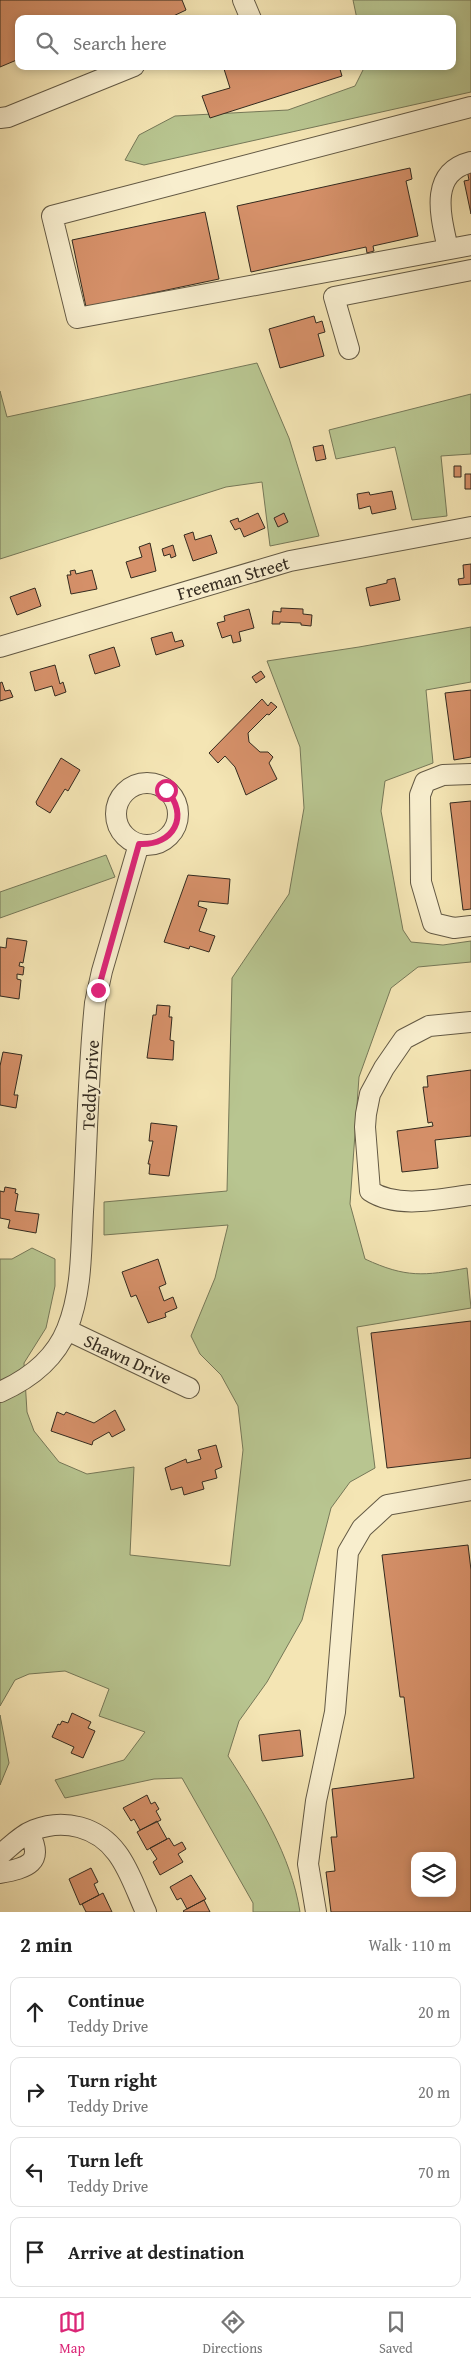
<!DOCTYPE html>
<meta charset="utf-8">
<style>
:root{--surface:#fff;--page:#f6f6f6;--text:#222;--muted:#767676;--line:#e0e0e0;--accent:#db2777}
body{margin:0;font-family:"Gentium Book Plus",serif;background:var(--page);color:var(--text)}
.controls{position:absolute;right:15px;bottom:15px;display:grid;overflow:hidden;border-radius:10px;box-shadow:0 2px 8px #0003}
.controls button{width:45px;height:45px;display:grid;place-items:center;padding:0;border:0;border-bottom:1px solid var(--line);background:var(--surface);color:var(--text);font:25px sans-serif}
.stop{position:absolute;width:15px;height:15px;margin:-11px;border:4px solid #db2777;border-radius:50%;background:#fff}
.stop.end{background:#db2777;border-color:#fff;box-shadow:0 1px 5px #0008}
.list{margin:0;padding:0;list-style:none}
h2{display:flex;justify-content:space-between;align-items:center;height:65px;margin:0;padding:0 20px;font-size:21px}
h2 small{font-size:16px;font-weight:400;color:var(--muted)}
.list li{display:grid;grid-template-columns:32px 1fr auto;gap:15px;align-items:center;box-sizing:border-box;height:70px;margin:0 10px 10px;padding:0 10px;border:1px solid var(--line);border-radius:10px}
.list b{display:block;font-size:19px;white-space:nowrap}
.list p{margin:0;font-size:16px;white-space:nowrap;color:var(--muted)}
.list em{font-size:16px;font-style:normal;color:var(--muted)}
.icon{flex:none;width:28px;height:28px;fill:none;stroke:currentColor;stroke-width:2;stroke-linecap:round;stroke-linejoin:round}
.map{position:relative;flex:none;width:471px;height:1912px;overflow:hidden}
.search{position:absolute;background:var(--surface);box-shadow:0 2px 8px #0003;left:15px;right:15px;top:15px;height:55px;display:flex;align-items:center;gap:12px;box-sizing:border-box;padding:0 18px;border-radius:10px;color:var(--muted);font-size:19px}
.sheet{height:385px;background:var(--surface)}
nav{display:flex;justify-content:space-around;align-items:center;box-sizing:border-box;height:70px;border-top:1px solid var(--line);background:var(--surface);font-size:14px;color:var(--muted)}
nav a{display:grid;justify-items:center;gap:2px}
nav .on{color:var(--accent)}
.map>svg:first-child{display:block}
.green{fill:#b8c590;stroke:#767858}
.building{fill:#d59069;stroke:#332a1f;fill-rule:evenodd}
.lines{fill:none;stroke-linecap:round;stroke-linejoin:round}
.minor-casing{stroke:#635944;stroke-width:22}
.minor{stroke:#f8eece;stroke-width:20}
.route{stroke:#db2777;stroke-width:6}
.labels{text-anchor:middle;dominant-baseline:central;stroke-width:4;stroke-linejoin:round;paint-order:stroke}
.street-label{font-size:18px;fill:#332a1f;stroke:#f8eece}
</style>
<div class="map">
<svg width="471" height="1912" viewBox="0 0 471 1912">
<rect width="100%" height="100%" fill="#f4e5b4"/>
<filter id="stains"><feTurbulence type="fractalNoise" baseFrequency=".004" numOctaves="4"/><feColorMatrix values="0 0 0 0 .2 0 0 0 0 .09 0 0 0 0 .02 0 0 0 .5 -.17"/></filter>
<radialGradient id="worn" r=".72"><stop offset=".6" stop-color="#630" stop-opacity="0"/><stop offset="1" stop-color="#630" stop-opacity=".3"/></radialGradient>
<path class="green" d="M 353,0 L 471,0 L 471,92 L 144,165 L 125,160 L 139,135 L 175,116 L 288,110 L 355,86 L 365,66 L 452,66 L 452,19 L 357,19 Z
M 257,363 L 289,438 L 319,536 L 270,546 L 262,482 L 226,487 L 0,559 L 0,391 L 7,417 Z
M 471,394 L 471,454 L 441,456 L 447,516 L 412,520 L 395,447 L 336,459 L 329,430 Z
M 471,627 L 471,682 L 426,690 L 433,763 L 385,781 L 381,811 L 403,930 L 411,942 L 443,945 L 471,941 L 471,962 L 418,967 L 391,988 L 359,1077 L 350,1204 L 365,1259 C 406,1278 424,1276 467,1268 L 471,1308 L 357,1327 L 375,1468 L 350,1482 L 331,1508 L 302,1620 L 267,1682 L 239,1721 L 228,1756 C 259,1804 291,1855 300,1912 L 253,1912 L 253,1903 L 182,1778 L 154,1779 L 65,1798 L 55,1780 L 124,1760 L 145,1732 L 99,1716 L 109,1689 L 65,1671 L 29,1674 L 15,1680 L 0,1706 L 0,1259 L 12,1259 L 32,1248 L 55,1259 L 55,1286 L 46,1328 L 24,1363 L 27,1412 L 34,1431 L 59,1462 L 87,1474 L 134,1467 L 130,1555 L 230,1566 L 243,1450 L 238,1406 L 221,1375 L 200,1354 L 191,1336 L 215,1278 L 228,1225 L 104,1235 L 104,1202 L 227,1191 L 232,978 L 289,894 L 304,808 L 300,747 L 267,661 L 359,647 Z
M 106,855 L 115,877 L 0,918 L 0,892 Z
M 0,1715 L 9,1763 L 0,1785 Z"/>
<path class="building" d="M 0,0 L 182,0 L 186,10 L 167,19 L 19,19 L 19,59 L 0,67 Z
M 231,66 L 339,66 L 342,76 L 210,118 L 202,96 L 230,88 L 224,69 Z
M 410,168 L 412,179 L 406,181 L 418,236 L 373,246 L 374,251 L 367,253 L 366,247 L 251,272 L 237,206 Z
M 471,169 L 471,214 L 464,181 L 469,180 L 467,170 Z
M 205,212 L 219,279 L 86,307 L 72,240 Z
M 314,316 L 316,323 L 322,321 L 325,332 L 318,334 L 324,356 L 280,368 L 269,329 Z
M 323,445 L 326,459 L 316,461 L 313,447 Z
M 454,466 L 461,466 L 461,477 L 454,477 Z
M 465,474 L 471,474 L 471,489 L 465,489 Z
M 392,491 L 396,509 L 372,514 L 370,506 L 359,509 L 357,494 L 369,492 L 370,495 Z
M 258,513 L 265,528 L 244,537 L 240,528 L 235,530 L 230,521 L 238,518 L 239,522 Z
M 284,513 L 288,522 L 278,527 L 274,518 Z
M 193,532 L 195,540 L 211,535 L 217,553 L 193,561 L 184,535 Z
M 150,543 L 156,571 L 131,578 L 126,562 L 142,557 L 139,547 Z
M 173,545 L 176,556 L 171,558 L 170,554 L 164,556 L 162,549 Z
M 471,564 L 471,584 L 459,585 L 458,579 L 464,578 L 463,565 Z
M 75,570 L 76,574 L 92,570 L 97,589 L 71,594 L 67,575 L 71,575 L 70,571 Z
M 395,578 L 400,600 L 370,606 L 366,588 L 387,583 L 387,580 Z
M 35,588 L 41,606 L 17,615 L 10,597 Z
M 281,608 L 303,609 L 303,614 L 312,615 L 311,626 L 301,625 L 301,623 L 280,622 L 280,624 L 272,624 L 273,611 L 281,612 Z
M 249,609 L 254,628 L 239,632 L 241,641 L 233,643 L 231,635 L 222,638 L 217,623 L 225,621 L 224,616 Z
M 172,632 L 175,642 L 182,640 L 184,646 L 156,655 L 151,638 Z
M 114,647 L 120,666 L 95,674 L 89,655 Z
M 55,665 L 60,684 L 63,682 L 66,692 L 55,696 L 52,686 L 35,691 L 30,672 Z
M 261,671 L 265,677 L 256,683 L 252,677 Z
M 2,682 L 5,691 L 10,690 L 13,697 L 0,701 L 0,683 Z
M 471,690 L 471,757 L 454,760 L 445,693 Z
M 262,699 L 268,706 L 271,702 L 277,707 L 269,715 L 267,714 L 248,733 L 249,742 L 260,752 L 268,752 L 273,757 L 269,763 L 277,779 L 246,795 L 235,767 L 225,756 L 218,763 L 209,753 Z
M 61,758 L 80,770 L 68,791 L 65,789 L 50,813 L 37,805 L 36,802 Z
M 471,801 L 471,909 L 463,910 L 450,803 Z
M 188,875 L 230,879 L 228,904 L 199,901 L 198,906 L 207,909 L 199,931 L 215,936 L 209,952 L 190,946 L 189,949 L 164,942 Z
M 7,938 L 27,941 L 23,963 L 20,962 L 19,966 L 24,967 L 23,975 L 17,974 L 17,979 L 21,980 L 19,999 L 0,996 L 0,947 L 6,948 Z
M 157,1005 L 170,1006 L 169,1017 L 172,1017 L 170,1040 L 174,1041 L 173,1060 L 147,1058 L 153,1015 L 156,1015 Z
M 3,1052 L 22,1055 L 14,1095 L 18,1095 L 16,1108 L 0,1105 L 0,1066 Z
M 471,1070 L 471,1136 L 435,1140 L 438,1168 L 402,1172 L 397,1131 L 433,1126 L 432,1122 L 428,1123 L 423,1087 L 428,1087 L 427,1076 Z
M 151,1123 L 177,1126 L 169,1176 L 149,1174 L 150,1164 L 148,1164 L 153,1141 L 149,1141 Z
M 5,1187 L 16,1189 L 15,1193 L 18,1194 L 15,1211 L 39,1214 L 36,1233 L 8,1228 L 10,1220 L 0,1218 L 0,1191 L 4,1192 Z
M 158,1259 L 166,1284 L 159,1287 L 164,1301 L 173,1297 L 177,1308 L 165,1313 L 166,1317 L 148,1323 L 136,1295 L 131,1297 L 122,1272 Z
M 471,1321 L 471,1458 L 387,1468 L 371,1333 Z
M 115,1410 L 125,1430 L 112,1437 L 109,1432 L 93,1441 L 92,1445 L 51,1431 L 57,1412 L 64,1415 L 66,1412 L 94,1423 Z
M 216,1445 L 222,1467 L 215,1470 L 217,1478 L 202,1482 L 204,1489 L 184,1495 L 182,1487 L 171,1490 L 165,1468 L 186,1459 L 187,1463 L 201,1459 L 198,1450 Z
M 468,1545 L 471,1570 L 471,1912 L 331,1912 L 326,1872 L 335,1871 L 331,1837 L 337,1837 L 332,1789 L 414,1778 L 404,1697 L 400,1697 L 382,1555 ZM 415,1856 L 452,1856 L 452,1893 L 415,1893 Z
M 72,1713 L 91,1722 L 88,1728 L 95,1731 L 83,1758 L 71,1753 L 74,1747 L 52,1737 L 58,1724 L 60,1725 L 62,1721 L 68,1723 Z
M 300,1730 L 303,1756 L 262,1761 L 259,1735 Z
M 147,1795 L 151,1804 L 155,1802 L 159,1809 L 156,1811 L 161,1820 L 140,1830 L 134,1819 L 131,1821 L 123,1808 Z
M 157,1821 L 167,1839 L 147,1850 L 137,1832 Z
M 169,1838 L 174,1846 L 182,1842 L 186,1849 L 178,1854 L 183,1862 L 160,1875 L 153,1862 L 157,1859 L 150,1848 Z
M 91,1868 L 98,1882 L 94,1884 L 99,1895 L 80,1905 L 69,1879 Z
M 191,1875 L 206,1899 L 187,1909 L 181,1898 L 177,1900 L 170,1887 Z
M 103,1893 L 112,1912 L 86,1912 L 82,1904 Z
M 204,1900 L 210,1912 L 184,1912 L 183,1911 Z"/>
<g class="lines">
<defs>
<path id="minor" d="M 243,0 L 251,19
M 471,107 L 52,216 L 77,318 L 471,245
M 0,118 L 8,117 L 134,66
M 448,249 C 441,217 428,173 471,162
M 349,349 L 334,297 L 471,270
M 0,647 L 290,561 L 471,527
M 471,774 L 443,775 L 425,782 L 420,795 L 421,882 L 433,923 L 454,928 L 471,926
M116 814a31 31 0 1 1 62 0a31 31 0 1 1-62 0Z
M 471,1022 L 429,1026 L 404,1039 L 384,1068 L 370,1094 L 366,1114 L 365,1127 L 370,1191 C 397,1209 440,1199 471,1195
M 67,1330 L 189,1388
M 0,1392 C 29,1379 55,1359 67,1329 C 82,1292 81,1251 83,1212 C 87,1143 88,1072 95,1003 L 102,971 L 139,844
M 0,1855 C 11,1846 21,1835 34,1830 C 64,1818 98,1827 117,1853 C 130,1870 137,1893 146,1912
M 0,1873 C 27,1868 45,1863 29,1833
M 316,1912 L 308,1864 L 316,1801 L 335,1712 L 348,1552 L 362,1528 L 387,1505 L 471,1490"/>
</defs>
<use href="#minor" class="minor-casing"/>
<use href="#minor" class="minor"/>
</g>
<g class="lines">
<path class="route" d="M 98,990 L 139,844 C 174,846 190,815 166,790"/>
</g>
<g class="labels">
<g class="street-label">
<text transform="translate(233 578) rotate(-16)">Freeman Street</text>
<text transform="translate(90 1085) rotate(-87)">Teddy Drive</text>
<text transform="translate(128 1359) rotate(25)">Shawn Drive</text>
</g>
</g>
<rect width="100%" height="100%" filter="url(#stains)"/>
<rect width="100%" height="100%" fill="url(#worn)"/>
</svg>
<div class="controls">
<button><svg class="icon" aria-label="layers" viewBox="0 0 24 24"><path d="M12 4l9 5-9 5-9-5zM3 14l9 5 9-5"/></svg></button>
</div>
<div class="stop" style="left:166px;top:790px"></div>
<div class="stop end" style="left:98px;top:990px"></div>
<div class="search"><svg class="icon" aria-label="search" viewBox="0 0 24 24"><circle cx="10" cy="10" r="6"/><path d="M15 15l6 6"/></svg>Search here</div>
</div>
<section class="sheet">
<h2>2 min<small>Walk · 110 m</small></h2>
<ul class="list">
<li><svg class="icon" aria-label="ahead" viewBox="0 0 24 24"><path d="M12 20V5M6 11l6-6 6 6"/></svg><div><b>Continue</b><p>Teddy Drive</p></div><em>20 m</em></li>
<li><svg class="icon" aria-label="right" viewBox="0 0 24 24"><path d="M7 20v-9h11M14 6l5 5-5 5"/></svg><div><b>Turn right</b><p>Teddy Drive</p></div><em>20 m</em></li>
<li><svg class="icon" aria-label="left" viewBox="0 0 24 24"><path d="M17 20v-9H6M10 6l-5 5 5 5"/></svg><div><b>Turn left</b><p>Teddy Drive</p></div><em>70 m</em></li>
<li><svg class="icon" aria-label="arrive" viewBox="0 0 24 24"><path d="M6 21V4h12l-3 4 3 4H6"/></svg><div><b>Arrive at destination</b></div></li>
</ul>
</section>
<nav>
<a class="on"><svg class="icon" aria-label="map" viewBox="0 0 24 24"><path d="M3 6l6-2 6 2 6-2v14l-6 2-6-2-6 2zM9 4v14M15 6v14"/></svg>Map</a>
<a><svg class="icon" aria-label="directions" viewBox="0 0 24 24"><path d="M12 3l9 9-9 9-9-9zM9 14v-3h6M13 9l2 2-2 2"/></svg>Directions</a>
<a><svg class="icon" aria-label="saved" viewBox="0 0 24 24"><path d="M7 4h10v16l-5-4-5 4z"/></svg>Saved</a>
</nav>
